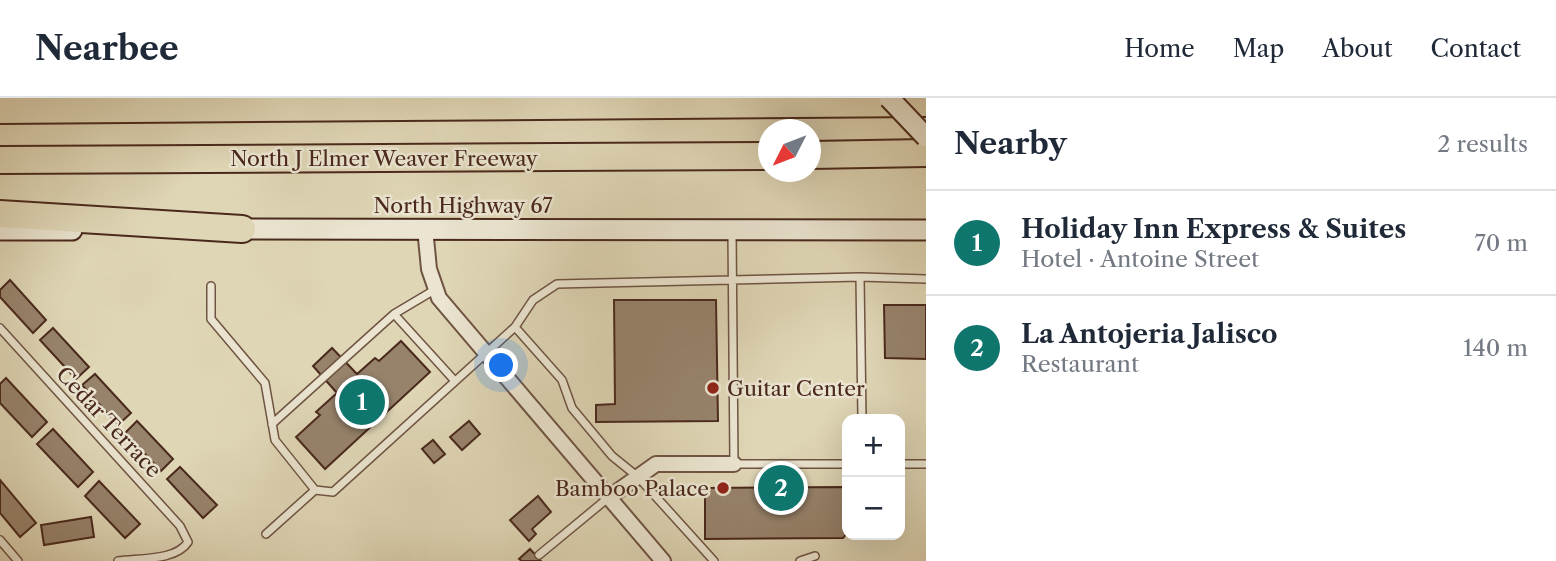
<!DOCTYPE html>
<meta charset="utf-8">
<style>
:root{--surface:#fff;--page:#f6f6f7;--text:#1f2937;--muted:#747a83;--line:#e0e1e3;--accent:#0f766e}
body{margin:0;font-family:"Libre Caslon Text",serif;background:var(--page);color:var(--text)}
.controls{position:absolute;right:21px;bottom:21px;display:grid;overflow:hidden;border-radius:14px;box-shadow:0 7px 28px #0002}
.controls button{width:63px;height:63px;display:grid;place-items:center;padding:0;border:0;border-bottom:2px solid var(--line);background:var(--surface);color:var(--text);font:35px sans-serif}
.compass{position:absolute;left:758px;top:21px;width:63px;height:63px;border-radius:50%;background:var(--surface);box-shadow:0 7px 28px #0002;rotate:228deg}
.you{position:absolute;left:502px;top:268px;width:24px;height:24px;margin:-18px;border:5px solid #fff;border-radius:50%;background:#1a73e8;box-shadow:0 0 0 10px #1a73e833}
.badge{display:grid;place-items:center;width:46px;height:46px;border-radius:50%;background:var(--accent);color:#fff;font-size:23px;font-weight:700}
.pin{position:absolute;translate:-50% -50%;border:4px solid #fff;box-shadow:0 2px 7px #0006}
.list{margin:0;padding:0;list-style:none}
h2{display:flex;justify-content:space-between;align-items:center;height:91px;margin:0;padding:0 28px;font-size:30px}
h2 small{font-size:23px;font-weight:400;color:var(--muted)}
.list li{display:grid;grid-template-columns:46px 1fr auto;gap:21px;align-items:center;box-sizing:border-box;height:105px;padding:0 28px;border-top:2px solid var(--line)}
.list b{display:block;font-size:26px;white-space:nowrap}
.list p{margin:0;font-size:23px;white-space:nowrap;color:var(--muted)}
.list em{font-size:23px;font-style:normal;color:var(--muted)}
.map{position:relative;flex:none;width:926px;height:463px;overflow:hidden}
header{display:flex;align-items:center;gap:42px;box-sizing:border-box;height:98px;padding:0 35px;background:var(--surface);border-bottom:2px solid var(--line)}
header strong{font-size:33px}
nav{display:flex;gap:38px;margin-inline-start:auto;font-size:24px}
main{display:flex}
aside{flex:1;background:var(--surface)}
.map>svg:first-child{display:block}
.building{fill:#97836c;stroke:#4a291c;stroke-width:2}
.lines{fill:none;stroke-linecap:round;stroke-linejoin:round}
.lane-casing{stroke:#6f5442;stroke-width:10}
.street-casing{stroke:#6f5442;stroke-width:18}
.secondary-casing{stroke:#4a291c;stroke-width:23}
.highway-casing{stroke:#4a291c;stroke-width:30}
.lane{stroke:#eae4d0;stroke-width:7}
.street{stroke:#eae4d0;stroke-width:14}
.secondary{stroke:#eae4d0;stroke-width:19}
.highway{stroke:#dfd6b6;stroke-width:26}
.secondary-bridge-casing{stroke:#4a291c;stroke-width:23;stroke-linecap:butt}
.secondary-bridge{stroke:#eae4d0;stroke-width:19}
.poi-dot{fill:#8f2418;stroke:#eae4d0;stroke-width:2.5}
.labels{text-anchor:middle;dominant-baseline:central;stroke-width:5;stroke-linejoin:round;paint-order:stroke}
.street-label{font-size:21px;fill:#4a291c;stroke:#eae4d0}
.poi-label{font-size:21px;fill:#4a291c;stroke:#eae4d0;text-anchor:start}
</style>
<header>
<strong>Nearbee</strong>
<nav><a>Home</a><a>Map</a><a>About</a><a>Contact</a></nav>
</header>
<main>
<div class="map">
<svg width="926" height="463" viewBox="0 0 926 463">
<rect width="100%" height="100%" fill="#dfd6b6"/>
<filter id="stains"><feTurbulence type="fractalNoise" baseFrequency=".00286" numOctaves="4"/><feColorMatrix values="0 0 0 0 .2 0 0 0 0 .09 0 0 0 0 .02 0 0 0 .5 -.17"/></filter>
<radialGradient id="worn" r=".72"><stop offset=".6" stop-color="#630" stop-opacity="0"/><stop offset="1" stop-color="#630" stop-opacity=".3"/></radialGradient>
<path class="building" d="M 10,182 L 46,222 L 33,235 L 0,199 L 0,192 Z
M 614,202 L 716,202 L 718,323 L 596,324 L 596,307 L 615,306 Z
M 884,207 L 926,207 L 926,261 L 885,260 Z
M 53,230 L 89,269 L 76,281 L 40,242 Z
M 401,243 L 430,274 L 325,371 L 296,339 L 320,317 L 316,314 L 337,295 L 313,268 L 332,250 L 357,276 L 375,260 L 379,263 Z
M 95,276 L 131,315 L 118,327 L 82,287 Z
M 6,280 L 47,324 L 32,339 L 0,305 L 0,286 Z
M 137,323 L 173,361 L 161,373 L 125,335 Z
M 469,323 L 480,336 L 462,352 L 450,339 Z
M 53,331 L 93,374 L 78,389 L 37,346 Z
M 433,342 L 445,356 L 434,365 L 422,351 Z
M 180,369 L 217,407 L 203,420 L 167,381 Z
M 0,382 L 36,425 L 20,439 L 0,415 Z
M 99,383 L 140,426 L 125,440 L 85,398 Z
M 847,389 L 847,435 L 843,440 L 705,441 L 705,390 Z
M 538,398 L 551,414 L 532,431 L 536,436 L 529,443 L 510,422 Z
M 91,419 L 94,439 L 44,447 L 41,427 Z
M 530,451 L 541,463 L 522,463 L 519,461 Z"/>
<g class="lines">
<defs>
<path id="lane" d="M 732,134 L 734,366 L 847,366
M 860,179 L 862,321
M 211,188 L 211,221 L 265,285 L 275,342 L 315,392 L 333,394 L 515,229 L 533,202 L 557,186 L 860,179 L 926,181
M 436,191 L 394,216 L 454,282
M 515,229 L 562,282 L 572,310 L 612,358 L 638,379 L 714,463
M 0,230 L 180,428 L 188,444 C 176,463 139,460 118,463
M 272,326 L 394,216
M 900,366 L 926,366
M 266,436 L 315,392
M 0,442 L 18,463
M 539,457 L 608,400
M 800,463 L 815,458"/>
<path id="street" d="M 425,130 L 429,171 L 439,200 L 663,463
M 608,400 L 656,366 L 734,366"/>
<path id="secondary" d="M 229,131 L 926,132
M 0,132 L 72,132"/>
<path id="highway" d="M 0,12 L 926,5
M 810,57 L 926,55
M 0,62 L 768,58
M 0,116 L 242,131"/>
</defs>
<use href="#lane" class="lane-casing"/>
<use href="#street" class="street-casing"/>
<use href="#secondary" class="secondary-casing"/>
<use href="#highway" class="highway-casing"/>
<use href="#lane" class="lane"/>
<use href="#street" class="street"/>
<use href="#secondary" class="secondary"/>
<use href="#highway" class="highway"/>
<defs>
<path id="secondary-bridge" d="M 889,0 L 926,39"/>
</defs>
<use href="#secondary-bridge" class="secondary-bridge-casing"/>
<use href="#secondary-bridge" class="secondary-bridge"/>
</g>
<g class="poi-dot">
<circle cx="713" cy="290" r="7"/>
<circle cx="723" cy="390" r="7"/>
</g>
<g class="labels">
<g class="street-label">
<text x="384" y="60">North J Elmer Weaver Freeway</text>
<text x="463" y="107">North Highway 67</text>
<text transform="translate(109 324) rotate(47)">Cedar Terrace</text>
</g>
<g class="poi-label">
<text x="727" y="290">Guitar Center</text>
<text x="709" y="390" text-anchor="end">Bamboo Palace</text>
</g>
</g>
<rect width="100%" height="100%" filter="url(#stains)"/>
<rect width="100%" height="100%" fill="url(#worn)"/>
</svg>
<div class="controls">
<button>+</button>
<button>−</button>
</div>
<svg class="compass" viewBox="-18 -18 36 36"><path d="M0-13l5 13h-10z" fill="#e53935"/><path d="M0 13l5-13h-10z" fill="#747a83"/></svg>
<div class="you"></div>
<div class="pin badge" style="left:362px;top:304px">1</div>
<div class="pin badge" style="left:781px;top:390px">2</div>
</div>
<aside>
<h2>Nearby<small>2 results</small></h2>
<ul class="list">
<li><span class="badge">1</span><div><b>Holiday Inn Express &amp; Suites</b><p>Hotel · Antoine Street</p></div><em>70 m</em></li>
<li><span class="badge">2</span><div><b>La Antojeria Jalisco</b><p>Restaurant</p></div><em>140 m</em></li>
</ul>
</aside>
</main>
